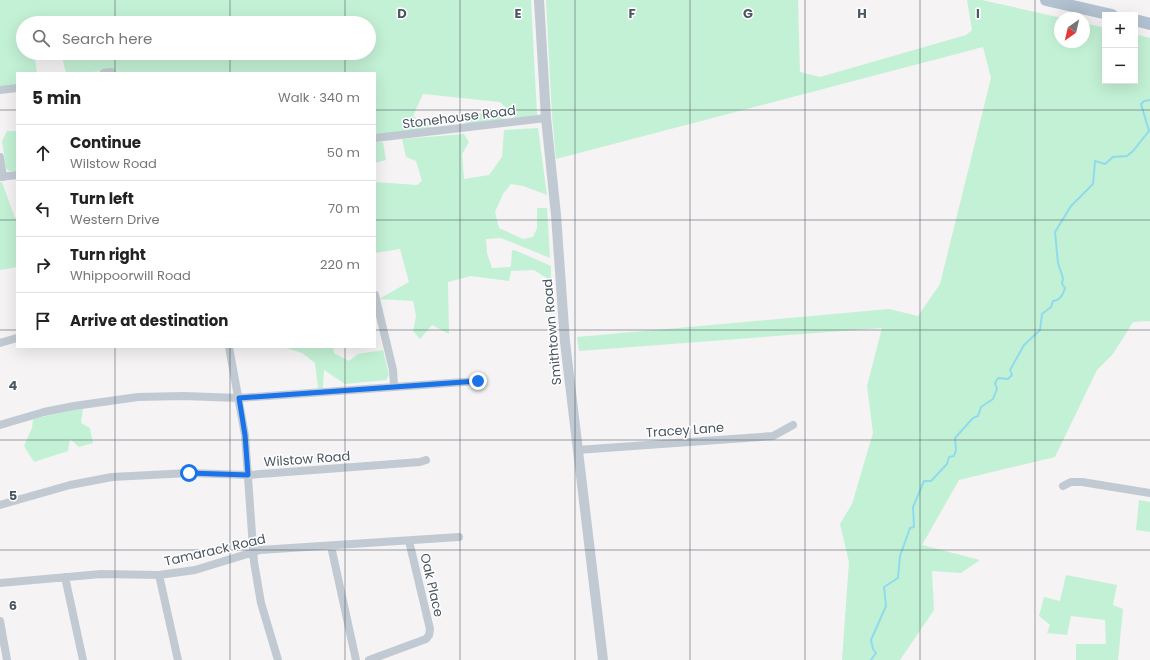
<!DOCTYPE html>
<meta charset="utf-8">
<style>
:root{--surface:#fff;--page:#f6f6f6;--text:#222;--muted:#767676;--line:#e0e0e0}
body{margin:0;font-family:Poppins,sans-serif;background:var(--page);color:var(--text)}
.controls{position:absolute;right:12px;top:12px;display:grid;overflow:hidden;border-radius:0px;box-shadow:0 4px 16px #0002}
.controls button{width:36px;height:36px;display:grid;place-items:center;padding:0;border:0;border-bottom:1px solid var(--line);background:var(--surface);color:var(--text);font:20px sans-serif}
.compass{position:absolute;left:1054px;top:12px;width:36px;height:36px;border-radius:50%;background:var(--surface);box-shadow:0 4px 16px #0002;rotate:214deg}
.stop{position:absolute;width:12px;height:12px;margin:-9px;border:3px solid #1a73e8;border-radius:50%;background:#fff}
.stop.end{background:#1a73e8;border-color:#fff;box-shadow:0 1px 4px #0008}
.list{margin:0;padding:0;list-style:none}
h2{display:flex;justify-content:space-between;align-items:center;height:52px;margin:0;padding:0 16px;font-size:17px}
h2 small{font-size:13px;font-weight:400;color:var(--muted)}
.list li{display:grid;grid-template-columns:26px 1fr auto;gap:12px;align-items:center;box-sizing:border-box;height:56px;padding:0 16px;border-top:1px solid var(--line)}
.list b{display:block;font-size:15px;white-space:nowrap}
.list p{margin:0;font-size:13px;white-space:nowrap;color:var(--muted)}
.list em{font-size:13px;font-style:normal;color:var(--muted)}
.icon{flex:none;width:22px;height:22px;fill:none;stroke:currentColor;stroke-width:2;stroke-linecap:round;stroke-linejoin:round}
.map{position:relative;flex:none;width:1150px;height:660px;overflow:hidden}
.search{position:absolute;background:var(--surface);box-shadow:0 4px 16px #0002;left:16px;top:16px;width:360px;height:44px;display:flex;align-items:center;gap:10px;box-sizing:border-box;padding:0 14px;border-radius:22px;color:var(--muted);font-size:15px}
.panel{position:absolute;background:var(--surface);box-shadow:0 4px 16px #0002;left:16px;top:72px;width:360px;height:276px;border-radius:0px}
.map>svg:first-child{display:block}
.green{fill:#c3f1d5}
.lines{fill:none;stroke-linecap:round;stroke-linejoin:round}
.stream{stroke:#90daee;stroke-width:2}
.minor{stroke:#c1cad2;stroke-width:8}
.tertiary{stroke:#c1cad2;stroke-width:10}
.primary{stroke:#b3c2d1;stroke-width:12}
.route{stroke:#1a73e8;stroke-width:5}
.grid{fill:none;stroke:#4a5661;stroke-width:1;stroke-opacity:0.55}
.labels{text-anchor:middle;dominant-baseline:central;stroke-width:3;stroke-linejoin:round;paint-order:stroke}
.street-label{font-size:13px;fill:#4a5661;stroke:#fff}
.grid-label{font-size:13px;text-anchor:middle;font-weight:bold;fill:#4a5661;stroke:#fff;stroke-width:3;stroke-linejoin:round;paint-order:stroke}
</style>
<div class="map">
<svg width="1150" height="660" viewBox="0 0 1150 660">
<rect width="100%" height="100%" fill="#f5f3f3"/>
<path class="green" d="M 0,0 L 531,0 L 537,115 L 515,118 L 500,102 L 423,94 L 413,116 L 433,128 L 375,135 L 375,73 L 112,73 L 112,71 L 66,73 L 61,53 L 369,53 L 369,23 L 23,23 L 23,53 L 34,53 L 37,73 L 17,73 L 17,87 L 0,89 Z
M 546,0 L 798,0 L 800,72 L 820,77 L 966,35 L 972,30 L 967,0 L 982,0 L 1062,18 L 1060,18 L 1060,42 L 1084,42 L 1084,23 L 1105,28 L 1105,81 L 1135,81 L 1135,34 L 1150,38 L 1150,321 L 1133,322 L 1113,354 L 1097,370 L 1055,457 L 959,480 L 922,545 L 980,560 L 961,573 L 932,571 L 934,610 L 900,660 L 842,660 L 849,562 L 840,524 L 852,504 L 873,433 L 867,386 L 882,328 L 579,351 L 577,337 L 889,309 L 918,316 L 940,284 L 991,78 L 983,47 L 556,159 L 552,116 Z
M 470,113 L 497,113 L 503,119 L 489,123 L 465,123 Z
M 538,128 L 547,195 L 523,186 L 511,184 L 503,194 L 495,212 L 499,228 L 523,239 L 533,237 L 537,228 L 537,208 L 547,208 L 550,258 L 501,238 L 486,239 L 487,253 L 492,268 L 509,267 L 511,266 L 512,250 L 517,251 L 551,266 L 551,281 L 534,270 L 511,271 L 509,281 L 471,276 L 448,282 L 449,334 L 432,325 L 420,339 L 413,331 L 416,316 L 413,301 L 379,299 L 409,282 L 400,249 L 375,253 L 375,182 L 417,185 L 422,181 L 416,161 L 406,157 L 402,139 L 464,134 L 469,142 L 462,154 L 464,179 L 489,175 L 502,157 L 504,130 Z
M 7,131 L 17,131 L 17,171 L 9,171 L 6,168 L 2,141 Z
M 375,142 L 383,142 L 386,160 L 375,163 Z
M 0,182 L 2,182 L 15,218 L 17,218 L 17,267 L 0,270 Z
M 283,347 L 333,347 L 334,353 L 349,361 L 358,354 L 383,350 L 389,375 L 386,380 L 345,384 L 324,370 L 323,388 L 318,388 L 315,363 L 302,353 Z
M 83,408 L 81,423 L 90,428 L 93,443 L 79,447 L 70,439 L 68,451 L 34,462 L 24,446 L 32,428 L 33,419 Z
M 1139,500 L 1150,502 L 1150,532 L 1136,530 Z
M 1066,575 L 1117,585 L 1113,605 L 1123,609 L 1118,660 L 1076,660 L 1076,644 L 1106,644 L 1105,620 L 1071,616 L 1067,635 L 1047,633 L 1050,625 L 1039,616 L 1044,597 L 1060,601 Z"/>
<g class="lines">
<path class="stream" d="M 871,660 L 876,653 L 873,649 L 871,640 L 886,606 L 884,587 L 898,578 L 900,556 L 910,528 L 914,527 L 913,507 L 924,481 L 931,481 L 947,464 L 949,457 L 954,456 L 956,450 L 955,438 L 973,418 L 978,416 L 981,407 L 993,399 L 997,389 L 995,383 L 998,378 L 1008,379 L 1012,375 L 1010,370 L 1024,345 L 1040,330 L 1042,314 L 1051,307 L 1053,301 C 1060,301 1063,295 1065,288 L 1062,284 L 1063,278 L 1058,263 L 1055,232 L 1071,206 L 1093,184 L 1095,161 L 1105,164 L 1113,157 L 1127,156 L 1133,151 L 1149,131 L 1141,104 L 1144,101 L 1150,100"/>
<path class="minor" d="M 104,73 L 111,72
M 0,90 L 17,88
M 375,138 L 546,118
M 0,157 L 3,177
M 0,177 L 17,175
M 375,295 L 393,370 L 394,386
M 0,343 L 17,338
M 229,347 L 245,435 L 254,562 L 261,603 L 278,660
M 0,425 L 44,412 L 74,406 L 138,397 L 183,396 L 239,398 L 478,381
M 577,450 L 773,436 L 793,425
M 1063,486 L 1071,482 L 1082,482 L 1150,493
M 0,505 L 70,485 L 112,477 L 189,473 L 248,475 L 420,462 L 426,460
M 331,546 L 356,660
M 159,575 L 178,660
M 65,577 L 83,660
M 0,583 L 101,574 L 159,575 L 195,570 L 260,550 L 459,537
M 0,621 L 7,660
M 369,660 L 426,639 L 429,635 L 430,629 L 409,541"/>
<path class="tertiary" d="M 539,0 L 546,118 L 556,215 L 565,342 L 603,660"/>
<path class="primary" d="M 1046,0 L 1112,15
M 1135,20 L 1150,24"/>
</g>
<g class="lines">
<path class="route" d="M 189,473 L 248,475 L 245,435 L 239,398 L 478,381"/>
</g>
<path class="grid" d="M 115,0 L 115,23M 230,0 L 230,23M 345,0 L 345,23M 460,0 L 460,660M 575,0 L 575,660M 690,0 L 690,660M 805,0 L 805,660M 920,0 L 920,660M 1035,0 L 1035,660M 115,53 L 115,73M 230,53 L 230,73M 345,53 L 345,73M 0,110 L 17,110M 375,110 L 1150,110M 0,220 L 17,220M 375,220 L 1150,220M 0,330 L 17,330M 375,330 L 1150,330M 115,347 L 115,660M 230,347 L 230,660M 345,347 L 345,660M 0,440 L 1150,440M 0,550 L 1150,550"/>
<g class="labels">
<g class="street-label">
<text transform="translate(459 117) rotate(-7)">Stonehouse Road</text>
<text transform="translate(552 332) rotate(-95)">Smithtown Road</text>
<text transform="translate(685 430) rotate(-4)">Tracey Lane</text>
<text transform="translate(307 459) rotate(-4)">Wilstow Road</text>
<text transform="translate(215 550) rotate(-13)">Tamarack Road</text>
<text transform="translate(432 585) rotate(77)">Oak Place</text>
</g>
</g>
<g class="grid-label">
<text x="402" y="18">D</text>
<text x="518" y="18">E</text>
<text x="632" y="18">F</text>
<text x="748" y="18">G</text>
<text x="862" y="18">H</text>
<text x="978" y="18">I</text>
<text x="13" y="390">4</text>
<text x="13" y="500">5</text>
<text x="13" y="610">6</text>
</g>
</svg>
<div class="controls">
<button>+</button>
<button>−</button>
</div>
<svg class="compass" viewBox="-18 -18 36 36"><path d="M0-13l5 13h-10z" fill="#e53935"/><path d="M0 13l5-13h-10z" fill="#767676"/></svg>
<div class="stop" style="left:189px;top:473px"></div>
<div class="stop end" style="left:478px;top:381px"></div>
<div class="search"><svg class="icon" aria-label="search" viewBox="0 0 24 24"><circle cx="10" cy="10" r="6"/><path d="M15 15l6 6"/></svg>Search here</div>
<section class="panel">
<h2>5 min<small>Walk · 340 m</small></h2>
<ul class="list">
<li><svg class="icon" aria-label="ahead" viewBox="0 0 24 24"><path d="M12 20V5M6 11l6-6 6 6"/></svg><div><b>Continue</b><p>Wilstow Road</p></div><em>50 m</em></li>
<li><svg class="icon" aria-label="left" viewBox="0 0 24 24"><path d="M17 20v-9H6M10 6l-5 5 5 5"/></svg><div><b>Turn left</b><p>Western Drive</p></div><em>70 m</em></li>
<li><svg class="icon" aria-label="right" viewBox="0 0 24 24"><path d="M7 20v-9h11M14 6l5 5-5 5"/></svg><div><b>Turn right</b><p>Whippoorwill Road</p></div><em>220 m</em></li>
<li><svg class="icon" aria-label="arrive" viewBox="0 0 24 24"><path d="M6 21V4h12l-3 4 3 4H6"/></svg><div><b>Arrive at destination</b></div></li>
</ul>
</section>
</div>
